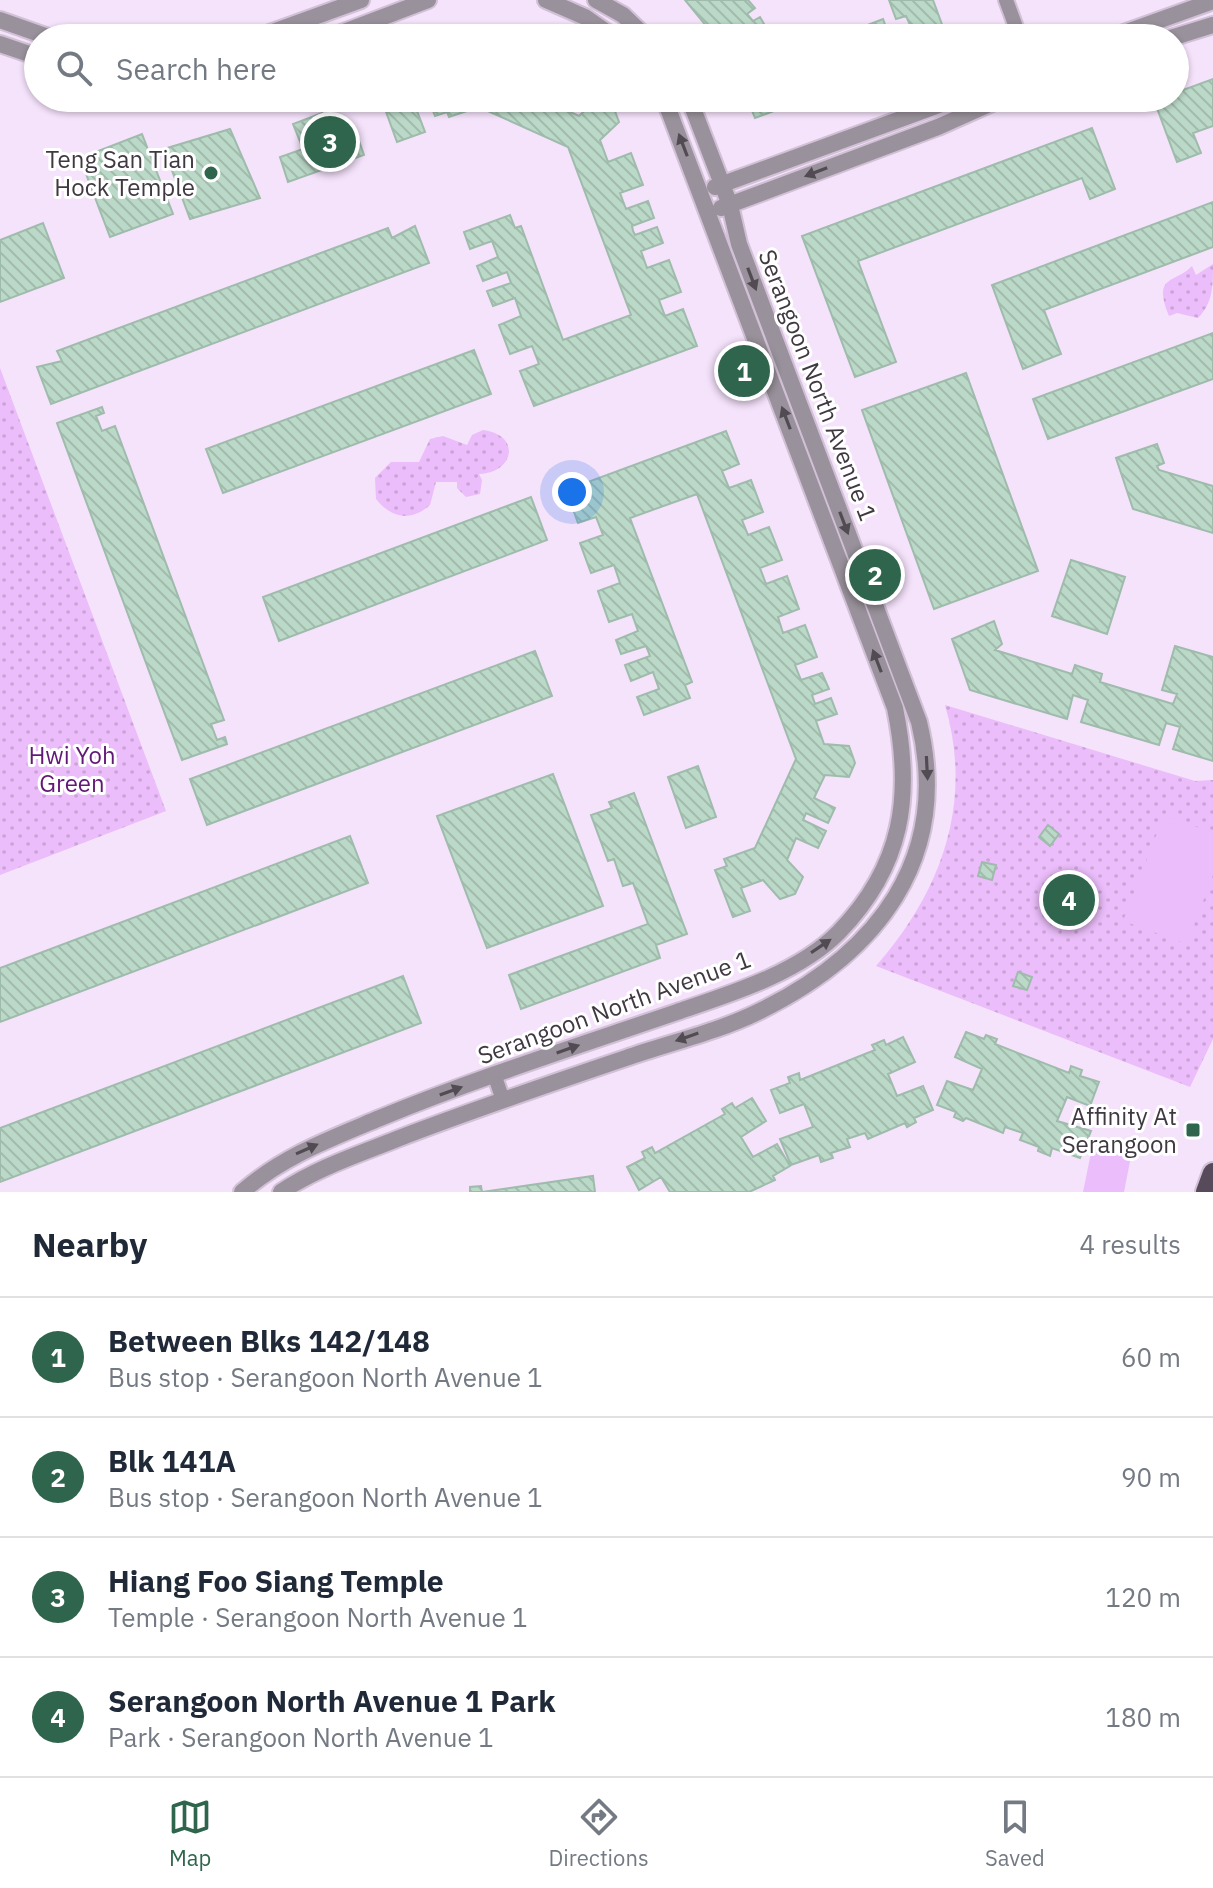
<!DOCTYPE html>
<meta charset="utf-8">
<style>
:root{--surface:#fff;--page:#f2f2f3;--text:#1f2937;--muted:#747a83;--line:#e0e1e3;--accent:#2f654c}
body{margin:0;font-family:"IBM Plex Sans",sans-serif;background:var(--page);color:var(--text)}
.you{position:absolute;left:572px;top:492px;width:28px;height:28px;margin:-20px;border:6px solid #fff;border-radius:50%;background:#1a73e8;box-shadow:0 0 0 12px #1a73e833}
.badge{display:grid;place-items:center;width:52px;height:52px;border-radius:50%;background:var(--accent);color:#fff;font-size:26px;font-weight:700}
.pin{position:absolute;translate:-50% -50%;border:4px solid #fff;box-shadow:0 2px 8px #0006}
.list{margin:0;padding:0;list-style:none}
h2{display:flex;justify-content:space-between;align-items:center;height:104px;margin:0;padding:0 32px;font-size:34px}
h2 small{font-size:26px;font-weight:400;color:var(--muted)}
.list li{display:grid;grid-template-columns:52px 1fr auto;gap:24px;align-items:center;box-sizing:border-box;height:120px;padding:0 32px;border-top:2px solid var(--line)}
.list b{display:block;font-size:30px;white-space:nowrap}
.list p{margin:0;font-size:26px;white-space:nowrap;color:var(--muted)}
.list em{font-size:26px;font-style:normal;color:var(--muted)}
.icon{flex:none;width:44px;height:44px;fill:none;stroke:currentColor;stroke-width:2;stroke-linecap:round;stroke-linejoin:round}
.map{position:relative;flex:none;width:1213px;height:1192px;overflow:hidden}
.search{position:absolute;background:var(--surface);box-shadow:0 2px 6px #0004;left:24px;right:24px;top:24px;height:88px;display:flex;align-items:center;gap:20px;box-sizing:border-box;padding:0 28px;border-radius:44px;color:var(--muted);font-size:30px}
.sheet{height:584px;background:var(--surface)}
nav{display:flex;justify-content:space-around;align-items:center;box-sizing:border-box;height:112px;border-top:2px solid var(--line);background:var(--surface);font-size:22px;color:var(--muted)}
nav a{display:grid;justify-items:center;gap:4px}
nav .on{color:var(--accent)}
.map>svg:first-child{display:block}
.park{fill:url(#park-dots)}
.garden{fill:#ebbdfa}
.building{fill:url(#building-back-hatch);stroke:#9ebbab;stroke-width:2}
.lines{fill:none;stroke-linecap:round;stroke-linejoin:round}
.lane-casing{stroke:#d1c0d6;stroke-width:18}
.street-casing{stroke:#d1c0d6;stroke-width:20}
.primary-casing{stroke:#d1c0d6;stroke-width:24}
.lane{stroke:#99919b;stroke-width:14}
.street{stroke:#99919b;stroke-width:16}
.primary{stroke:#574a5b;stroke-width:20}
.oneway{fill:#524b54}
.poi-dot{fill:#2f654c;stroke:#fff;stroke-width:3}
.labels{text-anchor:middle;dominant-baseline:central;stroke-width:6;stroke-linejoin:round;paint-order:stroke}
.poi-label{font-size:24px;fill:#403942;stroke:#fff;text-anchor:end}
.street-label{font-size:24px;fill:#403942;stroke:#fff}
.park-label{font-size:24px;fill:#621876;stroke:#fff}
</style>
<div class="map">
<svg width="1213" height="1192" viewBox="0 0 1213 1192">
<defs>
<pattern id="park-dots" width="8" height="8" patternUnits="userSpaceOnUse" patternTransform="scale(2)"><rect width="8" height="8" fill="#ebbdfa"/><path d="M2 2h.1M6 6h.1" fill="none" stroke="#cba3d8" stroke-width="1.8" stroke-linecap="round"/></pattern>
<pattern id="building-back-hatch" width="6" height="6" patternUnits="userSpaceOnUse" patternTransform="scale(2)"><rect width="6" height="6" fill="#bbd9c8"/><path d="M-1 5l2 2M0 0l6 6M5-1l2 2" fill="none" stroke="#a2bbad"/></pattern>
</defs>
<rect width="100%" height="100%" fill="#f5e2fb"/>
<path class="park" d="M 1213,264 C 1213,286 1213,303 1198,318 L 1177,313 L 1169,316 C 1152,274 1175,284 1192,266 L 1196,275 Z
M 0,368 L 166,811 L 0,875 Z
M 483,430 C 522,435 514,473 479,474 L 482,480 L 480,494 L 466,497 L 457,488 L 457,482 L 436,482 L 430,505 C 411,522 391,518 376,499 L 375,478 L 391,462 L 419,462 L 430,439 L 443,436 L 467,445 L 472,435 Z
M 945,705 L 1195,781 L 1213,780 L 1213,1039 L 1190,1087 L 876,966 C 941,892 974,803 945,705 Z"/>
<path class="garden" d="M 1164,815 L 1213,833 L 1213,875 L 1187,944 L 1123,921 Z
M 1092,1148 L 1131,1156 L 1124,1192 L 1083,1192 Z"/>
<path class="building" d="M 685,0 L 748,0 L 755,8 L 747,14 L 753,21 L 760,17 L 772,38 L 716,38 Z
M 889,0 L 933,0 L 947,38 L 834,38 L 883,19 L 886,27 L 891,26 L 895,36 L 912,29 L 906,16 L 896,19 Z
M 1213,79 L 1213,126 L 1193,133 L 1201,153 L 1177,162 L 1154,100 L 1175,98 L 1175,93 Z
M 381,98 L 412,98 L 425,132 L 397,142 Z
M 428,98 L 561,98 L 557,106 L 579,116 L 597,99 L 613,106 L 619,122 L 600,140 L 608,162 L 631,153 L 643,185 L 620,193 L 626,209 L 648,201 L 654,218 L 632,226 L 633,231 L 635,235 L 657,227 L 663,243 L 641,251 L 647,268 L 669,260 L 681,292 L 659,300 L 665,316 L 683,309 L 697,346 L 534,406 L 520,371 L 539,364 L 532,346 L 510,354 L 499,325 L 521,316 L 515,298 L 493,306 L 487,291 L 511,283 L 507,272 L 483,281 L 477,266 L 498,257 L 492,241 L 470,249 L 464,232 L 510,215 L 515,228 L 521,226 L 563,340 L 631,315 L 568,147 L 479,107 L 449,117 L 447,112 L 435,116 Z
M 747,98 L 809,98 L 755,118 Z
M 322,113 L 330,136 L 354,127 L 364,155 L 288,182 L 280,157 L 303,149 L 293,124 Z
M 1092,128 L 1115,189 L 1090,199 L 1082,178 L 858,261 L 896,362 L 855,377 L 802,236 Z
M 230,129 L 260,198 L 190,219 L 164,149 Z
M 142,134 L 173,214 L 110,237 L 80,158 Z
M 1213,202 L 1213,247 L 1044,310 L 1061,354 L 1023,369 L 992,285 Z
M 43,223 L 64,278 L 0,302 L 0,240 Z
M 415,226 L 429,263 L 51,404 L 37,367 L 62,361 L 57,351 L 388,228 L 392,238 Z
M 1213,333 L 1213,379 L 1048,439 L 1033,399 Z
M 474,350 L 491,394 L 223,493 L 206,449 Z
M 966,373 L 1038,571 L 934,609 L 862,410 Z
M 102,407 L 104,413 L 96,416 L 102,431 L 115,426 L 224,720 L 211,724 L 217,740 L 225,737 L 227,744 L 182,760 L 57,423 Z
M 726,431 L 739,464 L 722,471 L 729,488 L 751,480 L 763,512 L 742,520 L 748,535 L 769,527 L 782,560 L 760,568 L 766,584 L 787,576 L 799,609 L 778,617 L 783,633 L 805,625 L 817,657 L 795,665 L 801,680 L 822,673 L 829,689 L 812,695 L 815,704 L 831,698 L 837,714 L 816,721 L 824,744 L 849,746 L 855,763 L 849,777 L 825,775 L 814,798 L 835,808 L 828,823 L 806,813 L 803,820 L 826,831 L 818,848 L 796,838 L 787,860 L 803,877 L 795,894 L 780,899 L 763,880 L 741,888 L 750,911 L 733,917 L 715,870 L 727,866 L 724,859 L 755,848 L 796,759 L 697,494 L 630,518 L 692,682 L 685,685 L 690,698 L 644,715 L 637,697 L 659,689 L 653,672 L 631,681 L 625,665 L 650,656 L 646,646 L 621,654 L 616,640 L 638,631 L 632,614 L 609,622 L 598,591 L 620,583 L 614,565 L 591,573 L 580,543 L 603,535 L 596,517 L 578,523 L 566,490 Z
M 1157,444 L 1164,463 L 1157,466 L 1159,470 L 1213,486 L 1213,533 L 1133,509 L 1116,458 Z
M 531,497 L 547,540 L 279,641 L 263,597 Z
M 1071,560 L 1125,577 L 1107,634 L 1052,616 Z
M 994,621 L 1002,644 L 995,650 L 1072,674 L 1075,665 L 1102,674 L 1100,682 L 1173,704 L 1177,694 L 1162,690 L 1175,646 L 1213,657 L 1213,761 L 1173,749 L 1180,727 L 1166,723 L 1159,745 L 1081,722 L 1088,700 L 1073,695 L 1067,719 L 970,690 L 952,639 Z
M 535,651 L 552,696 L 207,825 L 190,779 Z
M 698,766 L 716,817 L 686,828 L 668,777 Z
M 553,774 L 603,906 L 487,948 L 437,816 Z
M 634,793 L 687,934 L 656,945 L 660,958 L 521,1009 L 509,975 L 648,924 L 633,883 L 623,886 L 614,859 L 608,861 L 591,815 L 612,808 L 609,802 Z
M 1048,825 L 1059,834 L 1050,846 L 1039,837 Z
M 350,836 L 368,883 L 0,1022 L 0,968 Z
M 982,862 L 996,865 L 992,880 L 978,876 Z
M 1018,972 L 1032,977 L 1027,990 L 1013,986 Z
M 403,976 L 421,1023 L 0,1182 L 0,1128 Z
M 966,1032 L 984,1039 L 986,1035 L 997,1039 L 995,1044 L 1069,1073 L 1071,1066 L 1082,1070 L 1080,1076 L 1099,1082 L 1090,1106 L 1067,1097 L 1057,1121 L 1091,1131 L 1080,1158 L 1052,1148 L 1050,1156 L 1038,1151 L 1039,1147 L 1020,1140 L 1023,1133 L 1005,1127 L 1003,1133 L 966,1118 L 963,1121 L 954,1117 L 956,1112 L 937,1105 L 947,1081 L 973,1090 L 982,1069 L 955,1057 Z
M 903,1037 L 915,1062 L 888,1074 L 897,1096 L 923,1086 L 933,1110 L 914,1118 L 916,1122 L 907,1127 L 905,1123 L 868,1139 L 865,1133 L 847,1139 L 850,1147 L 831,1153 L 833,1158 L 821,1162 L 819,1155 L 791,1165 L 780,1139 L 813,1127 L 804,1104 L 780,1113 L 771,1090 L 790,1083 L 788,1077 L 799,1073 L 800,1080 L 875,1050 L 872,1045 L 884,1040 L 886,1045 Z
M 752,1098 L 766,1121 L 741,1137 L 753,1157 L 777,1144 L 790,1166 L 773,1176 L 775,1180 L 749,1192 L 670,1192 L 661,1177 L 639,1190 L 627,1167 L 645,1158 L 642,1152 L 652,1147 L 655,1153 L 725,1114 L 722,1109 L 732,1103 L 735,1108 Z
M 593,1176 L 595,1192 L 470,1192 L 470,1187 L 481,1186 L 482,1192 Z"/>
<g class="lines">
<defs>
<path id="lane" d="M 1006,0 L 1020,38
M 494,1074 L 503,1100"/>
<path id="street" d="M 546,0 L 585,17 L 615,38
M 596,0 L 623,15 L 647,38
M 0,20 L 51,38
M 256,38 L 361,0
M 328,38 L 428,0
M 1110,38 L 1213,1
M 1171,38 L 1213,25
M 0,44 L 38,57
M 715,187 L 958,98
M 721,208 L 938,127 L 1003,98
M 242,1192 C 283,1156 330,1139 380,1118 C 477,1078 578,1046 677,1012 C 730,994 799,973 839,932 C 903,866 913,796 895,708 L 664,98
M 281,1192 C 317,1168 357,1155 397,1139 C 472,1110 549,1084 626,1058 C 669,1043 717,1032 758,1012 C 877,954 952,859 919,722 L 739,244 L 730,205 L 689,98"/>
<path id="primary" d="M 1206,1192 L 1213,1173"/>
</defs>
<use href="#lane" class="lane-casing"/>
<use href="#street" class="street-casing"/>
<use href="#primary" class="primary-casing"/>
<use href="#lane" class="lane"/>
<use href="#street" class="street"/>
<use href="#primary" class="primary"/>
</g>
<defs><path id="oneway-solid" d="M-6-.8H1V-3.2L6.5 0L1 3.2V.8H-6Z" transform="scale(2)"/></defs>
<g class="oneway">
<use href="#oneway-solid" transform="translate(683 145) rotate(-111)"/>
<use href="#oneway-solid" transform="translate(816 172) rotate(159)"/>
<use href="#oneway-solid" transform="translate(752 279) rotate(69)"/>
<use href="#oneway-solid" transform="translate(786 418) rotate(-111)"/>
<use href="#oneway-solid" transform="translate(844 523) rotate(69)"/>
<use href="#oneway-solid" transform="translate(877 661) rotate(-111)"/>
<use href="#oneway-solid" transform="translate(927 768) rotate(87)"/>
<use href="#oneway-solid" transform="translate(821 946) rotate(-34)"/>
<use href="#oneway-solid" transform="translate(687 1037) rotate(161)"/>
<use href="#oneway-solid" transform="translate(568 1049) rotate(-19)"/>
<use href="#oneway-solid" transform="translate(451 1091) rotate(-20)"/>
<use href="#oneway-solid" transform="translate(307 1149) rotate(-24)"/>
</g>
<g class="poi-dot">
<circle cx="211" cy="173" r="8"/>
<rect x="1185" y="1122" width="16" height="16" rx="4"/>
</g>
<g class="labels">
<g class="poi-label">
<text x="195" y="159">Teng San Tian<tspan x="195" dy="28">Hock Temple</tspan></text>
<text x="1177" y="1116">Affinity At<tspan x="1177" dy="28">Serangoon</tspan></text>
</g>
<g class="street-label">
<text transform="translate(818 385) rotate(69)">Serangoon North Avenue 1</text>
<text transform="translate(614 1007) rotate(-20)">Serangoon North Avenue 1</text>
</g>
<g class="park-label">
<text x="72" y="755">Hwi Yoh<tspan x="72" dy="28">Green</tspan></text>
</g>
</g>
</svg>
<div class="you"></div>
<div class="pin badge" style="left:744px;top:371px">1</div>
<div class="pin badge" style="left:875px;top:575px">2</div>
<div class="pin badge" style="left:330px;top:142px">3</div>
<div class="pin badge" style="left:1069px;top:900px">4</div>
<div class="search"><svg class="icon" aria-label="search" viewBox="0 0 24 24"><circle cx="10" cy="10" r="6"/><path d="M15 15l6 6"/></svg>Search here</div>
</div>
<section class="sheet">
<h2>Nearby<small>4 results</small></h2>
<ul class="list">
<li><span class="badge">1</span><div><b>Between Blks 142/148</b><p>Bus stop · Serangoon North Avenue 1</p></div><em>60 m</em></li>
<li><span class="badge">2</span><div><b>Blk 141A</b><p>Bus stop · Serangoon North Avenue 1</p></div><em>90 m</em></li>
<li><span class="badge">3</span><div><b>Hiang Foo Siang Temple</b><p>Temple · Serangoon North Avenue 1</p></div><em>120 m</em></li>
<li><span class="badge">4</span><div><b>Serangoon North Avenue 1 Park</b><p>Park · Serangoon North Avenue 1</p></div><em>180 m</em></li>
</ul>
</section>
<nav>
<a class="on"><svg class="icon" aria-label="map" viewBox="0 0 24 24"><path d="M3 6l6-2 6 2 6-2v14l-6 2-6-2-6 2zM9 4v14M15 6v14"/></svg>Map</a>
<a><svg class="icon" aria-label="directions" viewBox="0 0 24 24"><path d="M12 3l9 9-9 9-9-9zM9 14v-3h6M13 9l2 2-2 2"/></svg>Directions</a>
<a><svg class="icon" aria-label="saved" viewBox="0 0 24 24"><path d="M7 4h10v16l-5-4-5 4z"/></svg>Saved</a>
</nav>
